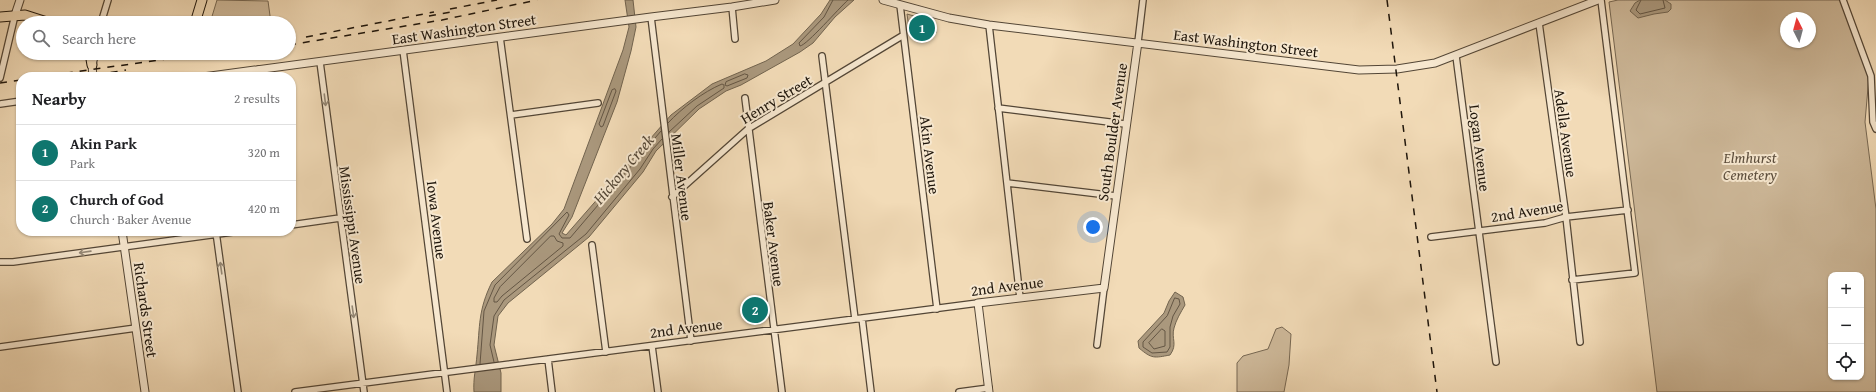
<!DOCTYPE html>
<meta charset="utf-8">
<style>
:root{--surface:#fff;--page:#f6f6f6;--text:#202124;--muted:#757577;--line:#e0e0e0;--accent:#0f766e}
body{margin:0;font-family:"Gentium Book Plus",serif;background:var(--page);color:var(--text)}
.controls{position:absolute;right:12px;bottom:12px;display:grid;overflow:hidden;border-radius:8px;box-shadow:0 1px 3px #0004}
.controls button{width:36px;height:36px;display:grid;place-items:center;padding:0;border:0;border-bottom:1px solid var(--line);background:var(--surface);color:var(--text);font:20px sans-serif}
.compass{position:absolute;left:1780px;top:12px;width:36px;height:36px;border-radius:50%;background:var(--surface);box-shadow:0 1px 3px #0004;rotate:354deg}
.you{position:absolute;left:1093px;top:227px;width:14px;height:14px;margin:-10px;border:3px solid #fff;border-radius:50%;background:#1a73e8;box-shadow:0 0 0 6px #1a73e833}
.badge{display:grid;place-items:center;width:26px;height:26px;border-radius:50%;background:var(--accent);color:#fff;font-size:13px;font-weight:700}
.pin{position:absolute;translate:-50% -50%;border:2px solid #fff;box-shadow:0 1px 4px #0006}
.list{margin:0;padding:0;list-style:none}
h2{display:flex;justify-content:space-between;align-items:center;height:52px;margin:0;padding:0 16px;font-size:17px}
h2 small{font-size:13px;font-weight:400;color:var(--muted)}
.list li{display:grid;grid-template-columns:26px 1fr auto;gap:12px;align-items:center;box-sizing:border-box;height:56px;padding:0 16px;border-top:1px solid var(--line)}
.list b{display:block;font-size:15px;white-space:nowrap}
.list p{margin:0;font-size:13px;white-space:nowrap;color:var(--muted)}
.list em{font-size:13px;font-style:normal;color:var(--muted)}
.icon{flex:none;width:22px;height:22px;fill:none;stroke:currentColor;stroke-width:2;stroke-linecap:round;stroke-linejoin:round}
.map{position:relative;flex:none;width:1876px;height:392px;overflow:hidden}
.search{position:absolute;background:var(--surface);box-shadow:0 1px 3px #0004;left:16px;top:16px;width:280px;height:44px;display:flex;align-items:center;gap:10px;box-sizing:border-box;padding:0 14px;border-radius:22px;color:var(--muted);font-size:15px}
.panel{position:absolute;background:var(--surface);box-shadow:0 1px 3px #0004;left:16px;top:72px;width:280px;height:164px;border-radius:16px}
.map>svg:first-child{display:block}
.green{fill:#ceb99a;stroke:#766752;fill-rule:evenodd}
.water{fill:#aa987d;stroke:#72644f}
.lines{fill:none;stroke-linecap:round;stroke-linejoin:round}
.shore{stroke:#645644;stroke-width:1}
.minor-casing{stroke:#534636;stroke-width:8}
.tertiary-casing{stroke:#534636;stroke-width:9}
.primary-casing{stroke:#1e150b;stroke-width:11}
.minor{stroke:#f7e8d0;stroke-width:5.5}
.tertiary{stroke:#f7e8d0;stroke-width:7}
.primary{stroke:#f2dbb7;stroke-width:9}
.rail{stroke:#1e150b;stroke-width:1.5;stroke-dasharray:7 7;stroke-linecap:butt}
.oneway{stroke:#958977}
.labels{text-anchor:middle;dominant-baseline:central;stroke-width:4;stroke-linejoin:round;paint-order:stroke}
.street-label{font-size:15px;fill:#1e150b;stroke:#f7e8d0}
.park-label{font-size:15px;font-style:italic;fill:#5c4e3d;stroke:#f7e8d0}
.water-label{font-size:16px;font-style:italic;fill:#564939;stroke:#f7e8d0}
</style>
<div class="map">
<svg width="1876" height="392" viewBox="0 0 1876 392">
<rect width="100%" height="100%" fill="#f2dbb7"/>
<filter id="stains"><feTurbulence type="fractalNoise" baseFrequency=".005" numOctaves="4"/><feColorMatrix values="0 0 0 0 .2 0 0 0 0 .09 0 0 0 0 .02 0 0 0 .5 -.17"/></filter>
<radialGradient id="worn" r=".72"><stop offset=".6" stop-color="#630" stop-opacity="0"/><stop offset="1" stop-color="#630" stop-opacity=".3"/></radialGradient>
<path class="green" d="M 217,0 L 268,1 L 271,23 L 210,23 Z
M 1618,0 L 1840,0 L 1869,76 L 1865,122 L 1876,209 L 1876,392 L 1657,392 L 1609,2 ZM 1786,18 L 1810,18 L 1810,42 L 1786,42 ZM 1831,275 L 1861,275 L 1861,377 L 1831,377 Z
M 907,14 L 935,22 L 936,33 L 910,36 Z
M 1282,327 L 1291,334 L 1289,365 L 1284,392 L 1237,392 L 1237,363 L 1243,356 L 1268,349 L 1276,329 Z"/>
<path class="water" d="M 625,0 L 633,0 L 636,27 L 631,51 L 617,102 L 572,217 L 562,233 L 566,235 L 671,115 L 712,84 L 766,61 L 793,44 L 821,14 L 830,0 L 854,0 L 835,17 L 813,43 L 800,52 L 741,85 L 726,91 L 699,109 L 656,151 L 643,172 L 589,237 L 508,303 L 498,316 L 494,345 L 501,373 L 501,392 L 474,392 C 473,379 476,368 477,355 C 480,326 478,310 492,282 L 552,224 L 564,209 L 623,50 L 629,27 Z
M 1640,0 L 1665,0 L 1671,4 L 1671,9 L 1668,12 L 1654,14 L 1638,18 L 1630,11 L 1635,3 Z
M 1175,292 L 1183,297 L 1185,305 C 1181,312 1176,320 1174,328 C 1171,339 1178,344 1170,355 C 1154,358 1152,359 1139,348 L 1138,341 L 1164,313 L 1169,301 Z"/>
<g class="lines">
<path class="shore" d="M 833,0 L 824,17 L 799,43 L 800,46 C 807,45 839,8 848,0
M 1641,0 L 1636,10 L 1640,14 L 1665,8 L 1663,0
M 745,74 L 748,75 L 747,78 L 727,86 L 725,85 L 726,82 Z
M 615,89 L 616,91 L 603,126 L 601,127 L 599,124 L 612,90 Z
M 668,123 C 682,108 703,92 722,84 L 724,85 L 724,88 L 697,106 L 669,132
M 551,236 L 554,236 L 557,241 L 563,243 L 563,246 L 502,296 L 497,302 L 494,302 L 494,298 L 500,287 Z
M 1175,298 L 1179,299 L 1180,304 L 1173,316 L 1170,327 L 1170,347 L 1167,352 L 1152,353 L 1143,347 L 1143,342 L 1167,316 Z
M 1162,329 L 1165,331 L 1165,346 L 1154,349 L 1149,343 Z
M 494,362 L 490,345 L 494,316 L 504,300 L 586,234 L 640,169 L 653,149 L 662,139
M 480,364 L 484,311 L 495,285 L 567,212 L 569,215 L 559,234 L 562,238 L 570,238 L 661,131"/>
<defs>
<path id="minor" d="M 1843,0 L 1871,76 L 1873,122 L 1876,129
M 900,5 L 937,309
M 732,7 L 735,39
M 651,17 L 691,341
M 101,23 L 108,0
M 1539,23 L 1566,217 L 1580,342
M 989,25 L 1020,298
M 500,37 L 527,239
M 1138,42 L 1143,0
M 403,50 L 447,392
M 822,56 L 855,319
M 1456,56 L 1496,362
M 320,62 L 364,392
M 259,69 L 260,77
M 0,78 L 15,15
M 745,98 L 782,392
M 0,104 L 21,101
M 998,108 L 1125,124
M 511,115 L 598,103
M 1007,183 L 1116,196
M 672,197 L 748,129 L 902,36
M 291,225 L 340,218
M 216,232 L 238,392
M 1431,237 L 1545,223 L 1566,217 L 1628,210
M 592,245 L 606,352
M 0,262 L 13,262 L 240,231
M 1572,280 L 1635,273 L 1601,0
M 862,318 L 871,392
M 1097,345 L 1104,288
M 652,346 L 658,392
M 0,347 L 136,328
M 548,359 L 552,392
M 295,392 L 978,303
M 959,392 L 989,388"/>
<path id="tertiary" d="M 883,0 L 949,18 L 989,25 L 1359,70 L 1397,69 L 1435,63 L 1598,0
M 15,15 L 20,0
M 93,77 L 92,65 L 95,53
M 203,77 L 651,17 L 732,7 L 775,0
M 122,231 L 145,392
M 989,392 L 978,303 L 1104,288 L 1138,42"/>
<path id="primary" d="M 0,17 L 25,15 L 50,23
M 195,23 L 202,0
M 90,53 L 92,65"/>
</defs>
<use href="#minor" class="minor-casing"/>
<use href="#tertiary" class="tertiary-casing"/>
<use href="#primary" class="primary-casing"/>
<use href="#minor" class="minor"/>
<use href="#tertiary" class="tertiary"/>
<use href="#primary" class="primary"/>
<path class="rail" d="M 1387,0 L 1437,392
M 450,9 L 497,0
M 429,16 L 456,11
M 306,37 L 434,12
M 289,45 L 442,20 L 537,0
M 38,77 L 210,53
M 83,77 L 126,70
M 0,83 L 21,80"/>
</g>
<defs><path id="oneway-shaft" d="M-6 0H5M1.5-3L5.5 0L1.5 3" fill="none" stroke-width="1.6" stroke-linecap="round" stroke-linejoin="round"/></defs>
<g class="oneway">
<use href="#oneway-shaft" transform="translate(325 100) rotate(83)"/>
<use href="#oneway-shaft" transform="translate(85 252) rotate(172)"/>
<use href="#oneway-shaft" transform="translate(221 268) rotate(-98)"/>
<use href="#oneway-shaft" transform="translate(353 312) rotate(82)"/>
</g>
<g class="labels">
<g class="street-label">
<text transform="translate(464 29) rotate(-8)">East Washington Street</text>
<text transform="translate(1246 43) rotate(7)">East Washington Street</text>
<text transform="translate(776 99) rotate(-31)">Henry Street</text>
<text transform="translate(1112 132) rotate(-82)">South Boulder Avenue</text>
<text transform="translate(1566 133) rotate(82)">Adella Avenue</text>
<text transform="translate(1480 148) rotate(83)">Logan Avenue</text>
<text transform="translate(930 155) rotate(83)">Akin Avenue</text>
<text transform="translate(682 177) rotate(83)">Miller Avenue</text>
<text transform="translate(1527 211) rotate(-9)">2nd Avenue</text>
<text transform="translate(437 220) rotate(83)">Iowa Avenue</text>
<text transform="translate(353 225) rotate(82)">Mississippi Avenue</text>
<text transform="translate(774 244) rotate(83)">Baker Avenue</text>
<text transform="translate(1007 286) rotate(-7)">2nd Avenue</text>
<text transform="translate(146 310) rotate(82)">Richards Street</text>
<text transform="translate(686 328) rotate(-7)">2nd Avenue</text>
</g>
<g class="park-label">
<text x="1750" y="157">Elmhurst<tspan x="1750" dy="17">Cemetery</tspan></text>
</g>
<g class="water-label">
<text transform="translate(623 169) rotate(-50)">Hickory Creek</text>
</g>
</g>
<rect width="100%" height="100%" filter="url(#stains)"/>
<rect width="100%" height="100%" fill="url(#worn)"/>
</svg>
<div class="controls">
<button>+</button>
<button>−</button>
<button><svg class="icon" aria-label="locate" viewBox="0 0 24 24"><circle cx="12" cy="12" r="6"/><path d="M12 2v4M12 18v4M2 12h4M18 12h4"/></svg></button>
</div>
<svg class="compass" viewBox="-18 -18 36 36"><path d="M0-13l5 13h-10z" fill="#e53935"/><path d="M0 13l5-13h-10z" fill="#757577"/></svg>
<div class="you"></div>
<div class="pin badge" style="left:922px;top:28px">1</div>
<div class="pin badge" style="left:755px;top:310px">2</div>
<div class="search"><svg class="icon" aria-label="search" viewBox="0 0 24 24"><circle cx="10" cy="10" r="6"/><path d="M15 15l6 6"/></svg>Search here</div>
<section class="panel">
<h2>Nearby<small>2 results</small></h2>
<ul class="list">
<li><span class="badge">1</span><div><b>Akin Park</b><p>Park</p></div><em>320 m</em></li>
<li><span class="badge">2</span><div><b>Church of God</b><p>Church · Baker Avenue</p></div><em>420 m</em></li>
</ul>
</section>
</div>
